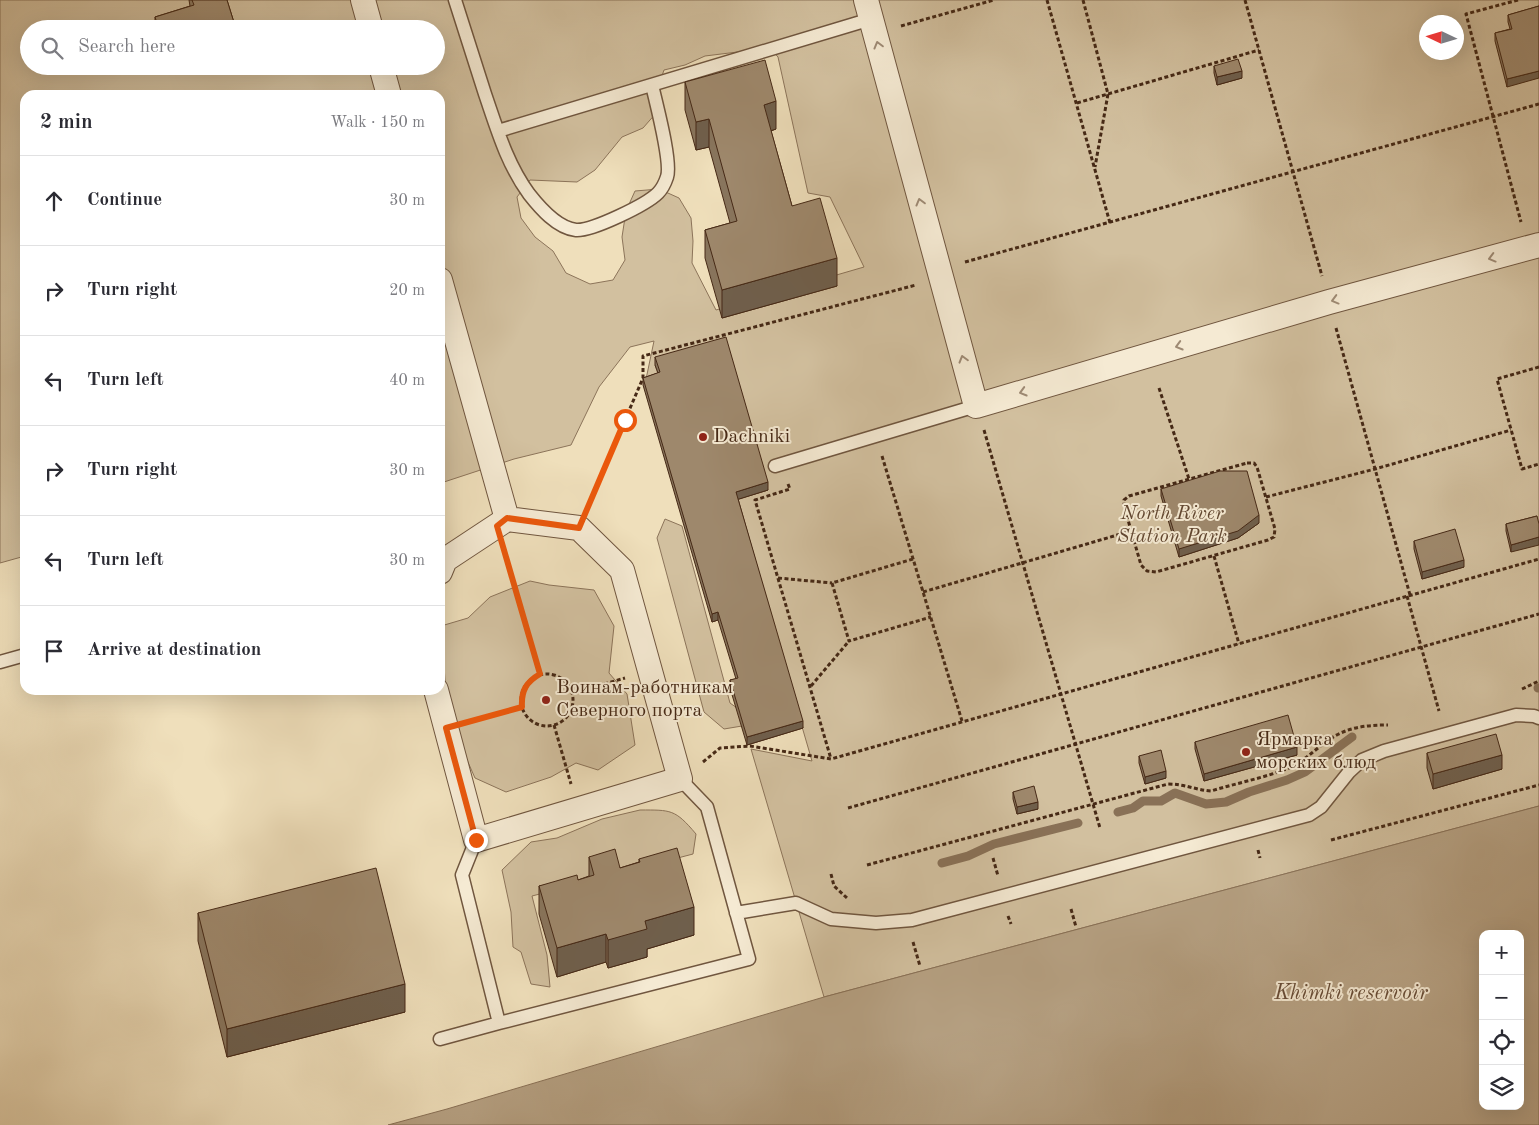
<!DOCTYPE html>
<meta charset="utf-8">
<style>
:root{--surface:#fff;--page:#f2f2f3;--text:#2b2b33;--muted:#7c7c81;--line:#e1e1e2}
body{margin:0;font-family:"Old Standard TT",serif;background:var(--page);color:var(--text)}
.controls{position:absolute;right:15px;bottom:15px;display:grid;overflow:hidden;border-radius:10px;box-shadow:0 5px 20px #0002}
.controls button{width:45px;height:45px;display:grid;place-items:center;padding:0;border:0;border-bottom:1px solid var(--line);background:var(--surface);color:var(--text);font:25px sans-serif}
.compass{position:absolute;left:1419px;top:15px;width:45px;height:45px;border-radius:50%;background:var(--surface);box-shadow:0 5px 20px #0002;rotate:274deg}
.stop{position:absolute;width:15px;height:15px;margin:-11px;border:4px solid #ea580c;border-radius:50%;background:#fff}
.stop.end{background:#ea580c;border-color:#fff;box-shadow:0 1px 5px #0008}
.list{margin:0;padding:0;list-style:none}
h2{display:flex;justify-content:space-between;align-items:center;height:65px;margin:0;padding:0 20px;font-size:21px}
h2 small{font-size:16px;font-weight:400;color:var(--muted)}
.list li{display:grid;grid-template-columns:32px 1fr auto;gap:15px;align-items:center;box-sizing:border-box;height:90px;padding:0 20px;border-top:1px solid var(--line)}
.list b{display:block;font-size:19px;white-space:nowrap}
.list em{font-size:16px;font-style:normal;color:var(--muted)}
.icon{flex:none;width:28px;height:28px;fill:none;stroke:currentColor;stroke-width:2;stroke-linecap:round;stroke-linejoin:round}
.map{position:relative;flex:none;width:1539px;height:1125px;overflow:hidden}
.search{position:absolute;background:var(--surface);box-shadow:0 5px 20px #0002;left:20px;top:20px;width:425px;height:55px;display:flex;align-items:center;gap:12px;box-sizing:border-box;padding:0 18px;border-radius:28px;color:var(--muted);font-size:19px}
.panel{position:absolute;background:var(--surface);box-shadow:0 5px 20px #0002;left:20px;top:90px;width:425px;height:605px;border-radius:15px}
.map>svg:first-child{display:block}
.green{fill:#d2c09f;stroke:#8c745a;fill-rule:evenodd}
.water{fill:#b6a183;stroke:#897157;fill-rule:evenodd}
.lines{fill:none;stroke-linecap:round;stroke-linejoin:round}
.stream{stroke:#897157;stroke-width:9}
.service-casing{stroke:#70563f;stroke-width:15}
.minor-casing{stroke:#70563f;stroke-width:26}
.path{stroke:#462916;stroke-width:3;stroke-dasharray:4 2.5;stroke-linecap:butt}
.service{stroke:#f5ead3;stroke-width:12}
.minor{stroke:#f5ead3;stroke-width:24}
.wall{fill:#88755d;stroke:#462916}
.shaded-wall{fill:#6f5f4c;stroke:#462916}
.building{fill:#9e886c;stroke:#462916}
.oneway{stroke:#9e8a74}
.route{stroke:#ea580c;stroke-width:6}
.poi-dot{fill:#8f2418;stroke:#f5ead3;stroke-width:2}
.labels{text-anchor:middle;dominant-baseline:central;stroke-width:4;stroke-linejoin:round;paint-order:stroke}
.poi-label{font-size:20px;fill:#462916;stroke:#f5ead3;text-anchor:start}
.park-label{font-size:20px;font-style:italic;fill:#624731;stroke:#f5ead3}
.water-label{font-size:21px;font-style:italic;fill:#684d37;stroke:#f5ead3}
</style>
<div class="map">
<svg width="1539" height="1125" viewBox="0 0 1539 1125">
<rect width="100%" height="100%" fill="#efdfbb"/>
<filter id="stains"><feTurbulence type="fractalNoise" baseFrequency=".004" numOctaves="4"/><feColorMatrix values="0 0 0 0 .2 0 0 0 0 .09 0 0 0 0 .02 0 0 0 .5 -.17"/></filter>
<radialGradient id="worn" r=".72"><stop offset=".6" stop-color="#630" stop-opacity="0"/><stop offset="1" stop-color="#630" stop-opacity=".3"/></radialGradient>
<path class="green" d="M 0,0 L 1539,0 L 1539,806 L 824,997 L 751,749 L 812,761 L 736,500 L 768,490 L 655,365 L 660,380 L 645,384 L 654,341 L 630,347 L 599,387 L 571,445 L 514,459 L 444,482 L 440,481 L 440,95 L 25,95 L 25,556 L 0,563 ZM 1426,22 L 1456,22 L 1456,52 L 1426,52 ZM 29,29 L 436,29 L 436,66 L 29,66 ZM 770,48 L 778,57 L 808,193 L 830,197 L 864,267 L 716,310 L 692,263 L 693,241 L 691,218 L 679,198 L 659,189 L 635,191 L 626,211 L 622,237 L 625,260 L 613,280 L 590,284 L 566,273 L 553,251 L 535,237 L 521,218 L 517,197 L 530,180 L 577,182 L 595,170 L 622,137 L 643,128 L 657,112 L 657,90 L 664,70 L 685,65 L 705,56 Z
M 665,519 L 682,526 L 730,703 L 744,713 L 742,726 L 724,729 L 704,712 L 657,538 Z
M 530,581 L 549,585 L 594,590 L 614,626 L 609,673 L 627,694 L 635,745 L 598,770 L 576,763 L 551,777 L 506,792 L 475,778 L 456,735 L 445,680 L 441,626 L 468,618 L 490,597 Z
M 640,810 C 671,810 675,809 696,834 L 693,854 L 532,896 L 547,955 L 550,987 L 531,984 L 521,952 L 513,947 L 511,912 L 502,870 L 531,842 L 557,838 L 602,819 Z"/>
<path class="water" d="M 1539,806 L 1539,1125 L 388,1125 L 447,1109 L 824,997 ZM 1483,934 L 1520,934 L 1520,1106 L 1483,1106 Z"/>
<g class="lines">
<path class="stream" d="M 1538,688 L 1539,688
M 1118,812 L 1133,808 L 1143,801 L 1161,801 L 1175,793 L 1206,804 L 1226,802 L 1249,792 L 1287,780 L 1305,772 L 1352,737
M 942,863 L 968,856 L 994,844 L 1078,823"/>
<defs>
<path id="service" d="M 455,0 C 465,31 475,62 485,94 C 497,129 507,164 529,194 C 540,208 557,228 576,230 C 592,231 646,205 658,193 C 662,189 665,183 667,177 C 672,162 656,103 652,85
M 498,131 L 871,19
M 775,466 L 976,406
M 0,662 L 25,655
M 736,913 L 796,903 L 831,919 L 876,923 L 912,920 L 1309,815 L 1321,807 L 1349,772 L 1362,760 L 1384,751 L 1516,715 L 1534,716 L 1539,718
M 499,1023 L 749,959 L 707,807 L 680,779
M 440,1039 L 499,1023 L 462,875 L 476,840"/>
<path id="minor" d="M 363,0 L 371,29
M 866,0 L 976,406 L 1329,302 L 1539,245
M 381,66 L 389,95
M 440,280 L 507,519
M 436,690 L 476,840 L 680,779 L 622,570 L 579,528 L 507,519 L 445,560 L 440,572"/>
</defs>
<use href="#service" class="service-casing"/>
<use href="#minor" class="minor-casing"/>
<path class="path" d="M 1047,0 L 1110,223
M 1083,0 L 1108,94 L 1095,167
M 1245,0 L 1322,276
M 1518,0 L 1466,14 L 1521,222
M 901,26 L 994,0
M 1077,103 L 1259,50
M 965,262 L 1539,104
M 1336,328 L 1410,595
M 1539,367 L 1497,379 L 1522,469 L 1539,464
M 1159,388 L 1189,479
M 984,430 L 1100,828
M 882,456 L 962,721
M 1247,463 L 1254,463 L 1257,467 L 1275,529 L 1274,537 L 1268,540 L 1156,572 L 1147,571 L 1141,565 L 1124,506 L 1124,500 L 1129,496 Z
M 788,484 L 790,489 L 755,500 L 831,759
M 1266,497 L 1375,469 L 1511,430
M 589,504 L 643,378 L 643,356 L 916,285
M 505,553 L 540,674
M 1214,556 L 1239,644
M 913,559 L 832,583 L 849,641 L 931,617
M 778,578 L 832,583
M 923,592 L 1131,531
M 1407,596 L 1439,711
M521 700a26 26 0 1 1 52 0a26 26 0 1 1-52 0Z
M 811,686 L 849,641
M 1522,689 L 1539,681
M 573,693 L 625,678
M 472,721 L 522,707
M 554,725 L 571,784
M 703,762 L 720,748 L 750,746 L 831,759 L 1539,559
M 848,808 L 1539,614
M 1331,840 L 1539,785
M 1258,850 L 1260,858
M 993,858 L 998,876
M 867,865 L 1168,784 C 1185,784 1196,790 1211,791 C 1237,783 1264,778 1289,768 C 1309,759 1323,740 1343,732 C 1357,726 1373,725 1388,725
M 831,874 L 834,886 L 847,898
M 1071,909 L 1076,927
M 1008,916 L 1011,924
M 913,942 L 920,966"/>
<use href="#service" class="service"/>
<use href="#minor" class="minor"/>
</g>
<path class="wall" d="M 189,0 L 227,0 L 236,29 L 155,29 L 155,17 L 190,6 Z
M 1539,6 L 1507,87 L 1495,41 L 1495,33 L 1510,29 L 1508,22 L 1508,15 Z
M 1214,66 L 1242,78 L 1217,85 L 1214,73 Z
M 685,82 L 776,129 L 771,131 L 792,206 L 837,286 L 722,318 L 705,258 L 705,230 L 730,223 L 709,147 L 696,150 L 685,110 Z
M 655,357 L 768,490 L 738,499 L 803,728 L 747,745 L 730,688 L 730,680 L 736,679 L 718,620 L 712,622 L 643,385 L 643,378 L 658,373 L 655,365 Z
M 1161,489 L 1259,523 L 1238,538 L 1179,557 L 1161,496 Z
M 1537,516 L 1511,552 L 1506,531 L 1506,524 Z
M 1414,541 L 1464,567 L 1422,579 L 1414,549 Z
M 1195,742 L 1297,755 L 1204,781 L 1195,749 Z
M 1427,753 L 1502,769 L 1433,789 L 1427,768 Z
M 1139,756 L 1166,778 L 1145,784 L 1139,763 Z
M 1013,792 L 1038,809 L 1017,814 L 1013,799 Z
M 589,857 L 620,868 L 639,862 L 639,859 L 694,935 L 647,949 L 647,957 L 608,968 L 606,962 L 557,977 L 539,914 L 539,886 L 578,880 L 589,876 Z
M 198,913 L 405,1012 L 227,1057 L 198,941 Z"/>
<path class="shaded-wall" d="M 205,66 L 225,66 L 205,72 Z
M 1242,71 L 1242,78 L 1217,85 L 1217,77 Z
M 1539,71 L 1539,78 L 1507,87 L 1507,79 Z
M 776,101 L 776,129 L 764,133 L 764,105 Z
M 709,119 L 709,147 L 696,150 L 696,122 Z
M 837,258 L 837,286 L 722,318 L 722,290 Z
M 768,482 L 768,490 L 736,500 L 736,492 Z
M 1259,515 L 1259,523 L 1238,538 L 1179,557 L 1179,549 Z
M 1539,537 L 1539,545 L 1511,552 L 1511,545 Z
M 1464,560 L 1464,567 L 1422,579 L 1422,572 Z
M 718,612 L 718,620 L 712,622 L 712,614 Z
M 803,721 L 803,728 L 747,745 L 747,737 Z
M 1297,747 L 1297,755 L 1204,781 L 1204,774 Z
M 1502,755 L 1502,769 L 1433,789 L 1433,774 Z
M 1166,771 L 1166,778 L 1145,784 L 1145,777 Z
M 1038,802 L 1038,809 L 1017,814 L 1017,807 Z
M 694,907 L 694,935 L 647,949 L 647,957 L 608,968 L 608,940 L 645,921 Z
M 606,934 L 606,962 L 557,977 L 557,948 Z
M 405,984 L 405,1012 L 227,1057 L 227,1029 Z"/>
<path class="building" d="M 192,0 L 227,0 L 236,29 L 159,29 L 155,17 L 194,5 Z
M 1539,6 L 1539,71 L 1507,79 L 1495,33 L 1512,29 L 1508,15 Z
M 1238,59 L 1242,71 L 1217,77 L 1214,66 Z
M 765,60 L 776,101 L 764,105 L 792,206 L 820,198 L 837,258 L 722,290 L 705,230 L 737,221 L 709,119 L 696,122 L 685,82 Z
M 726,337 L 768,482 L 736,492 L 803,721 L 747,737 L 730,680 L 738,678 L 718,612 L 712,614 L 643,378 L 660,372 L 655,357 Z
M 1220,471 L 1247,471 L 1259,515 L 1238,531 L 1179,549 L 1161,489 Z
M 1537,516 L 1539,524 L 1539,537 L 1511,545 L 1506,524 Z
M 1455,529 L 1464,560 L 1422,572 L 1414,541 Z
M 1288,715 L 1297,747 L 1204,774 L 1195,742 Z
M 1496,734 L 1502,755 L 1433,774 L 1427,753 Z
M 1161,750 L 1166,771 L 1145,777 L 1139,756 Z
M 1034,786 L 1038,802 L 1017,807 L 1013,792 Z
M 677,848 L 694,907 L 645,921 L 647,929 L 608,940 L 606,934 L 557,948 L 539,886 L 577,875 L 578,880 L 594,875 L 589,857 L 615,849 L 620,868 L 640,862 L 639,859 Z
M 376,868 L 405,984 L 227,1029 L 198,913 Z"/>
<defs><path id="oneway-chevron" d="M-2-3.5L2.5 0L-2 3.5" fill="none" stroke-width="1.6" stroke-linecap="round" stroke-linejoin="round" transform="scale(1.25)"/></defs>
<g class="oneway">
<use href="#oneway-chevron" transform="translate(878 45) rotate(-105)"/>
<use href="#oneway-chevron" transform="translate(920 202) rotate(-105)"/>
<use href="#oneway-chevron" transform="translate(1492 258) rotate(165)"/>
<use href="#oneway-chevron" transform="translate(1335 300) rotate(165)"/>
<use href="#oneway-chevron" transform="translate(1179 346) rotate(164)"/>
<use href="#oneway-chevron" transform="translate(963 359) rotate(-106)"/>
<use href="#oneway-chevron" transform="translate(1023 392) rotate(164)"/>
</g>
<g class="lines">
<path class="route" d="M 476,840 L 446,728 L 522,707 C 521,691 526,682 540,674 L 497,526 L 507,518 L 579,528 L 625,420"/>
</g>
<g class="poi-dot">
<circle cx="703" cy="437" r="5"/>
<circle cx="546" cy="700" r="5"/>
<circle cx="1246" cy="752" r="5"/>
</g>
<g class="labels">
<g class="poi-label">
<text x="713" y="437">Dachniki</text>
<text x="556" y="688">Воинам-работникам<tspan x="556" dy="23">Северного порта</tspan></text>
<text x="1256" y="740">Ярмарка<tspan x="1256" dy="23">морских блюд</tspan></text>
</g>
<g class="park-label">
<text x="1172" y="514">North River<tspan x="1172" dy="23">Station Park</tspan></text>
</g>
<g class="water-label">
<text x="1351" y="993">Khimki reservoir</text>
</g>
</g>
<rect width="100%" height="100%" filter="url(#stains)"/>
<rect width="100%" height="100%" fill="url(#worn)"/>
</svg>
<div class="controls">
<button>+</button>
<button>−</button>
<button><svg class="icon" aria-label="locate" viewBox="0 0 24 24"><circle cx="12" cy="12" r="6"/><path d="M12 2v4M12 18v4M2 12h4M18 12h4"/></svg></button>
<button><svg class="icon" aria-label="layers" viewBox="0 0 24 24"><path d="M12 4l9 5-9 5-9-5zM3 14l9 5 9-5"/></svg></button>
</div>
<svg class="compass" viewBox="-18 -18 36 36"><path d="M0-13l5 13h-10z" fill="#e53935"/><path d="M0 13l5-13h-10z" fill="#7c7c81"/></svg>
<div class="stop" style="left:625px;top:420px"></div>
<div class="stop end" style="left:476px;top:840px"></div>
<div class="search"><svg class="icon" aria-label="search" viewBox="0 0 24 24"><circle cx="10" cy="10" r="6"/><path d="M15 15l6 6"/></svg>Search here</div>
<section class="panel">
<h2>2 min<small>Walk · 150 m</small></h2>
<ul class="list">
<li><svg class="icon" aria-label="ahead" viewBox="0 0 24 24"><path d="M12 20V5M6 11l6-6 6 6"/></svg><div><b>Continue</b></div><em>30 m</em></li>
<li><svg class="icon" aria-label="right" viewBox="0 0 24 24"><path d="M7 20v-9h11M14 6l5 5-5 5"/></svg><div><b>Turn right</b></div><em>20 m</em></li>
<li><svg class="icon" aria-label="left" viewBox="0 0 24 24"><path d="M17 20v-9H6M10 6l-5 5 5 5"/></svg><div><b>Turn left</b></div><em>40 m</em></li>
<li><svg class="icon" aria-label="right" viewBox="0 0 24 24"><path d="M7 20v-9h11M14 6l5 5-5 5"/></svg><div><b>Turn right</b></div><em>30 m</em></li>
<li><svg class="icon" aria-label="left" viewBox="0 0 24 24"><path d="M17 20v-9H6M10 6l-5 5 5 5"/></svg><div><b>Turn left</b></div><em>30 m</em></li>
<li><svg class="icon" aria-label="arrive" viewBox="0 0 24 24"><path d="M6 21V4h12l-3 4 3 4H6"/></svg><div><b>Arrive at destination</b></div></li>
</ul>
</section>
</div>
